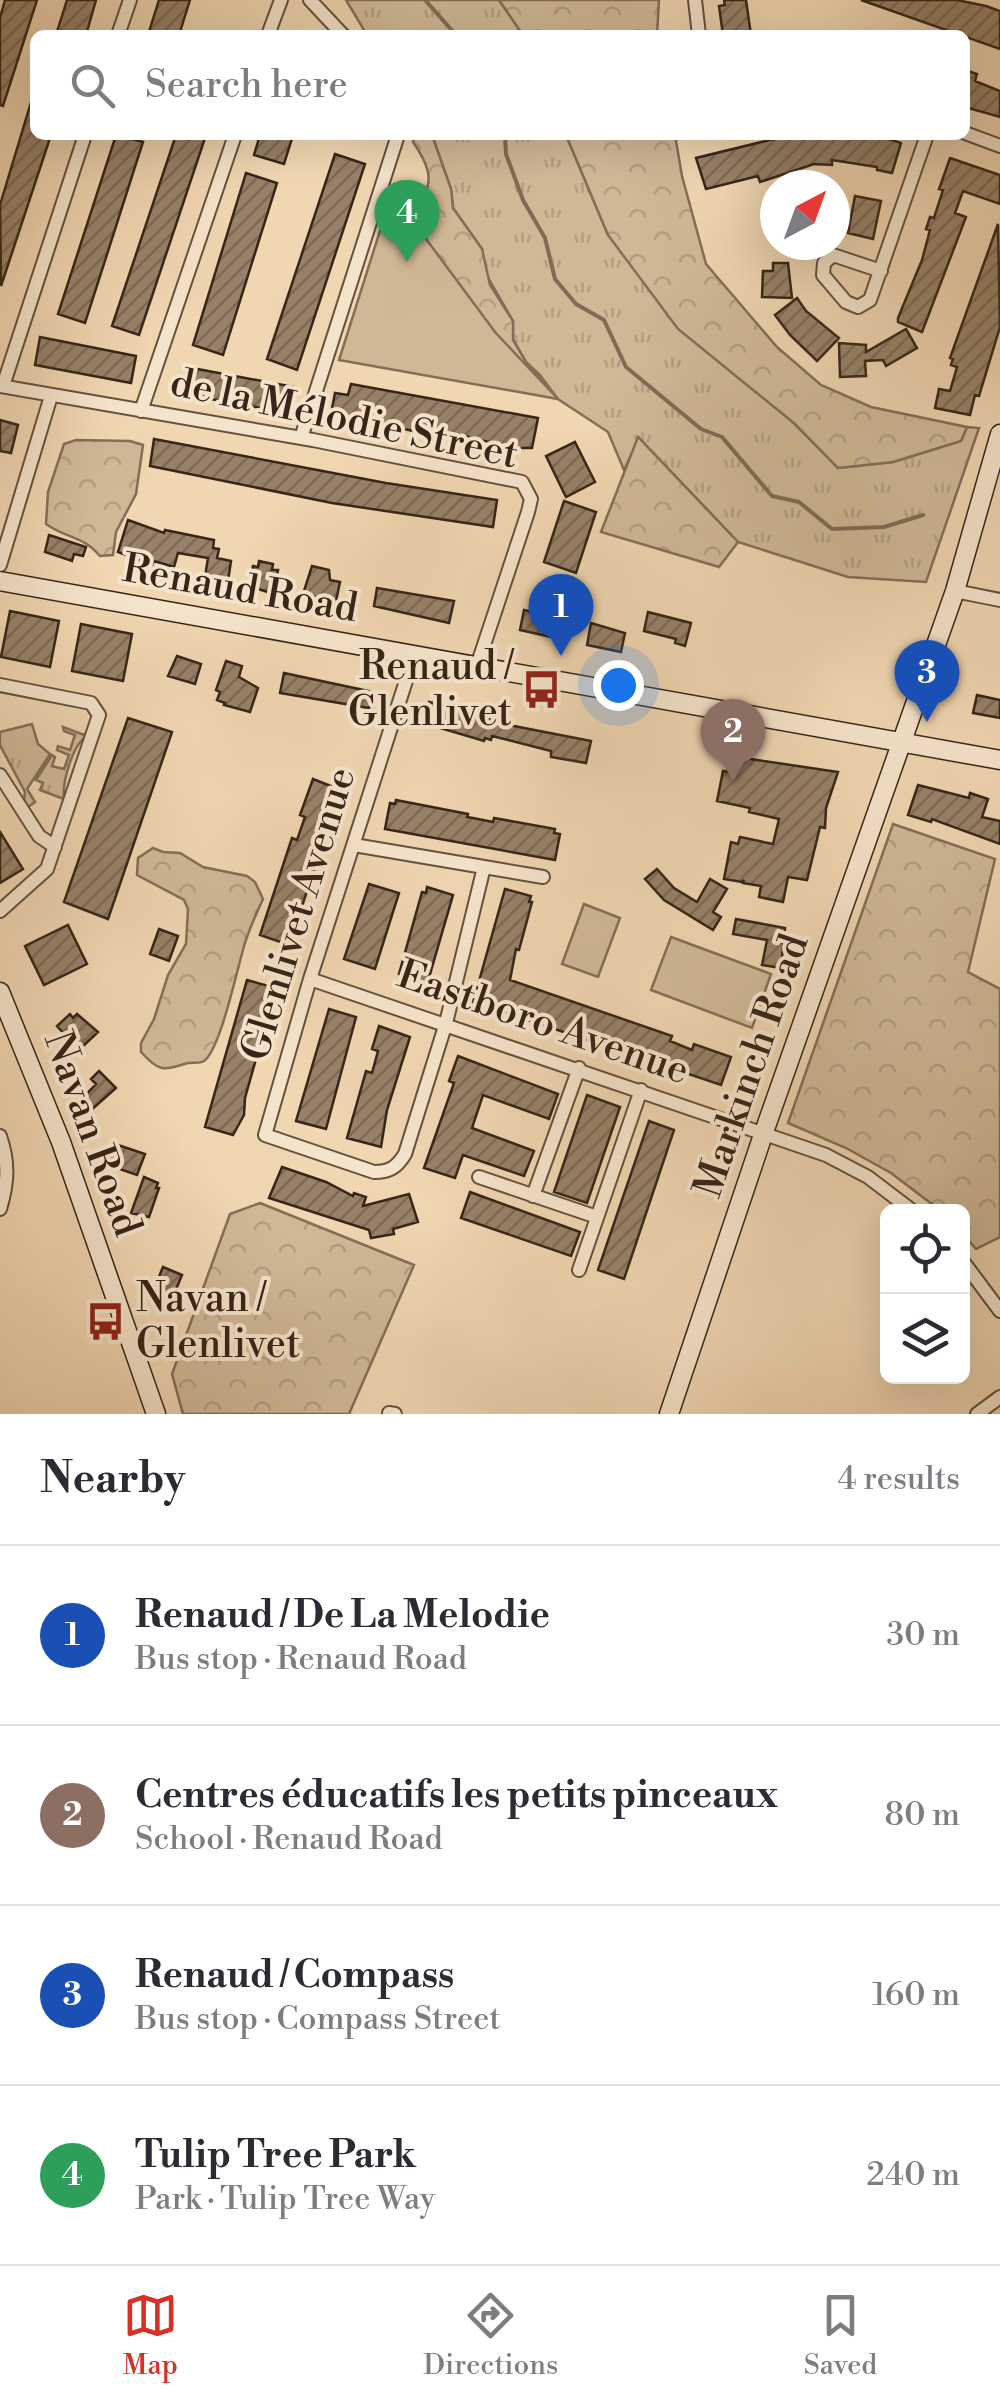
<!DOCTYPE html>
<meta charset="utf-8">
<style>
:root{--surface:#fff;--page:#f2f2f3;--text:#2b2b33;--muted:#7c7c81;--line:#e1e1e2;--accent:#d93025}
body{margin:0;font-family:"Libre Bodoni",serif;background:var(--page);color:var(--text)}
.controls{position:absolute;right:30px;bottom:30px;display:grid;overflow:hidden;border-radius:15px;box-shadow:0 10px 40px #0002}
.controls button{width:90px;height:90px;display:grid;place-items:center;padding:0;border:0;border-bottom:2px solid var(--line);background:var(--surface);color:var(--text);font:50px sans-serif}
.compass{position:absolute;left:760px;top:170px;width:90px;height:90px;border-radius:50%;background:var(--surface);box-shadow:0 10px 40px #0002;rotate:41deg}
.you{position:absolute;left:618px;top:685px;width:35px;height:35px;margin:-25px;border:8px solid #fff;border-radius:50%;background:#1a73e8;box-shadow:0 0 0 15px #1a73e833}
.badge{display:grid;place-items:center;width:65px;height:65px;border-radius:50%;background:var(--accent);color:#fff;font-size:32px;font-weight:700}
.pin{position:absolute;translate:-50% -82px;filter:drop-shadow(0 2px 5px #0008)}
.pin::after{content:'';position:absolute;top:52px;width:35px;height:30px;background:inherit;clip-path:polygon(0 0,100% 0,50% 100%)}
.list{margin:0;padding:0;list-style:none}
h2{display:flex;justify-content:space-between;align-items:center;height:130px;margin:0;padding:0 40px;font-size:42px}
h2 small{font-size:32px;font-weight:400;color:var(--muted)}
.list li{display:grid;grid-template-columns:65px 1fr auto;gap:30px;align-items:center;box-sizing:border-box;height:180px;padding:0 40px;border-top:2px solid var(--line)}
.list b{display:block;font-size:38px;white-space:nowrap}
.list p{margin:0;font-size:32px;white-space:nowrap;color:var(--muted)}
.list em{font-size:32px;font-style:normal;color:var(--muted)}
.icon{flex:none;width:55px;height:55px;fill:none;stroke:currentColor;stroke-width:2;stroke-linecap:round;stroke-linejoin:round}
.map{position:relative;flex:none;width:1000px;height:1414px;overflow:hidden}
.search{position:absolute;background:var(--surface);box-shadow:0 10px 40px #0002;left:30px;right:30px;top:30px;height:110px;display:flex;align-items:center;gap:25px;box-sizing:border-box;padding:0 35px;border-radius:15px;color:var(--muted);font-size:38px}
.sheet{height:850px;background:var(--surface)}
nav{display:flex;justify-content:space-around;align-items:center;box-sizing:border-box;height:140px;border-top:2px solid var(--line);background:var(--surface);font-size:28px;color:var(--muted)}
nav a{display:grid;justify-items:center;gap:5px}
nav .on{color:var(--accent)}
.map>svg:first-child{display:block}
.grass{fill:url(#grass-tufts);stroke:#836e58;stroke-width:2.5}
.forest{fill:url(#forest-crowns);stroke:#836e58;stroke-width:2.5}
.park{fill:#d0b897;stroke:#836e58;stroke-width:2.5}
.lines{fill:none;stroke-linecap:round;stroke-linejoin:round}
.stream{stroke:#806b55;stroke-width:4}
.building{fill:url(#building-hatch);stroke:#362518;stroke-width:2.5}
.street-casing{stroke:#64513e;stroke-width:16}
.secondary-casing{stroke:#362518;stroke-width:21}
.street{stroke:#f5e4cc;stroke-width:12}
.secondary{stroke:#f5e4cc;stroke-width:18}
.labels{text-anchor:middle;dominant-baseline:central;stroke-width:8;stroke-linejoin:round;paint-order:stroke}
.street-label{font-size:40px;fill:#362518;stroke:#f5e4cc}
.poi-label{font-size:40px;fill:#362518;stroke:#f5e4cc;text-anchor:end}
</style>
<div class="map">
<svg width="1000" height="1414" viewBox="0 0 1000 1414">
<defs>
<pattern id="grass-tufts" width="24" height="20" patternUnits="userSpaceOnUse" patternTransform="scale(2.5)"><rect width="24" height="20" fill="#d0b897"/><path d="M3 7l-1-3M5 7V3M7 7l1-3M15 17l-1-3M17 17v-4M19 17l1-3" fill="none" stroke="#b39e81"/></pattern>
<pattern id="forest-crowns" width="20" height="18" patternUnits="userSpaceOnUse" patternTransform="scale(2.5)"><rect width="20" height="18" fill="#d0b897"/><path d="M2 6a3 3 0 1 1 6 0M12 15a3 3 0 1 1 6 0" fill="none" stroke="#b39e81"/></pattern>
<pattern id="building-hatch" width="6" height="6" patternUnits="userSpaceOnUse" patternTransform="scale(2.5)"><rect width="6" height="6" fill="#978168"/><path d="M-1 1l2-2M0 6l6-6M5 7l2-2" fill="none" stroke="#7c6955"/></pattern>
</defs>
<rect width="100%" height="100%" fill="#f0d6b1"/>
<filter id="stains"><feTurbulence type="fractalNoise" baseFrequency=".002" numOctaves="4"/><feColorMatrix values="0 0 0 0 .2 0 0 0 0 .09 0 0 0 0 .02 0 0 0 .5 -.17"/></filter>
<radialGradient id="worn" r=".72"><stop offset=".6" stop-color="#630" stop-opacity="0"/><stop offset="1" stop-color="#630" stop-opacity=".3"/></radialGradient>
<path class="grass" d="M 346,0 L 499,0 L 523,35 L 367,35 Z
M 432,135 L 566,135 L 608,235 L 838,468 L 893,462 L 961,441 L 967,427 L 979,428 L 926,582 L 848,577 L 738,542 L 639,438 L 624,470 L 608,432 L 558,399 L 540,375 L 526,362 L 513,339 L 513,321 L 486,274 L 482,249 L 453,208 L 451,189 Z
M 32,724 L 38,744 L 50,754 L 27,789 L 35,802 L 28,807 L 24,800 L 25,792 L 0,745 L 0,732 Z
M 63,727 L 87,736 C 72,745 62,783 64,799 L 40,790 L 43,783 L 36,780 L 52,755 L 55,757 L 52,766 L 64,769 L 69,755 L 57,750 L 58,746 L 70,750 L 75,735 L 64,731 Z"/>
<path class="forest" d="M 499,0 L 659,0 L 657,35 L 523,35 Z
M 415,135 L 432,135 L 451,189 L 453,208 L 482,249 L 490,285 L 513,321 L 513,340 L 526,362 L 547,385 L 540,392 L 414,232 C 413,188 448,193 413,142 Z
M 566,135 L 675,135 L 682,176 L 706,264 L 777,347 L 821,385 L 871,407 L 967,427 L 961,441 L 893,462 L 838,468 L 795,424 L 678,329 L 608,235 Z
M 638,437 L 738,542 L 719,567 L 601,532 Z
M 76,440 L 130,441 L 143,445 L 136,494 L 116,532 L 113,555 L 100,556 C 82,535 67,539 46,524 L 48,492 L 64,444 Z
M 893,824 L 995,859 L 968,972 L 1000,989 L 1000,1237 L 976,1249 L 963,1234 L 962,1212 L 941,1211 L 891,1173 L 846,1148 L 788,1123 Z
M 153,848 L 163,852 L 180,853 L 203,867 L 247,876 L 255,882 L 263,899 C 256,915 247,933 243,950 C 237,970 220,1050 204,1061 C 199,1064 193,1062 188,1063 C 163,1070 160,1073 141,1052 L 141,1043 L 154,1019 L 168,975 L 186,944 L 188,909 L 184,900 L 137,875 L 138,858 Z
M 260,1203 L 414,1265 L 349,1414 L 183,1414 L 172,1374 L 230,1214 Z"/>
<path class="park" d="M 392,193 L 495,332 L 558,399 L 339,360 Z
M 584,904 L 620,918 L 598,977 L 562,964 Z
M 671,937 L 771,974 L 752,1028 L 651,990 Z"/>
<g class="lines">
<path class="stream" d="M 425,0 L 456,35
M 505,135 L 506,154 L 523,200 L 545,238 L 555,279 L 576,304 L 604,320 L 626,367 L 701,429 L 722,437 L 772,496 L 799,502 L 832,529 L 884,527 L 923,515"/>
</g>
<path class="building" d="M 5,0 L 37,0 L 3,106 L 0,105 L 0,18 Z
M 67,0 L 96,0 L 86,35 L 56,35 Z
M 159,0 L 190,0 L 179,35 L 148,35 Z
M 724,0 L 746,0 L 751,35 L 723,35 L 719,6 L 725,5 Z
M 861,0 L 957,0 L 986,6 L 1000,11 L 1000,49 Z
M 965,70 L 977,74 L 975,81 L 1000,91 L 1000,117 L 965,107 Z
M 32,99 L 35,99 L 35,135 L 51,135 L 1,286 L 0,205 Z
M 116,135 L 143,142 L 85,323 L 58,314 Z
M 176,135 L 206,135 L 139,335 L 112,326 Z
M 260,135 L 293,135 L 284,164 L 254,155 Z
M 790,135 L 890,135 L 889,139 L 901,143 L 892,173 L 877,170 L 877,167 L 832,160 L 832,165 L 814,164 L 760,182 L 758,176 L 706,189 L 696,158 Z
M 335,154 L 365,164 L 297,370 L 267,359 Z
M 950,158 L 1000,175 L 1000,204 L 963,191 L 955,213 L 966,217 L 922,332 L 898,322 L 898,318 L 922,260 L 930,230 L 926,229 L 930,217 L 934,218 L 943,190 L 939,189 Z
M 246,173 L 277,183 L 223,355 L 193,345 Z
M 855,196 L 881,201 L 873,239 L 848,233 Z
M 998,224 L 1000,327 L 979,396 L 975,395 L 970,415 L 935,408 L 939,389 L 950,391 L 957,367 L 951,365 L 953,359 L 950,358 Z
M 773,263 L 788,263 L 792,298 L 762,297 L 763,271 L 773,271 Z
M 797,298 L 806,311 L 839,338 L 817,361 L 790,335 L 775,315 Z
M 906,329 L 917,348 L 886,366 L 883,360 L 865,361 L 866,376 L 840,377 L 839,343 L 866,345 L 866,352 Z
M 40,337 L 136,356 L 131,383 L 35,365 Z
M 187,367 L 294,387 L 290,413 L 182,394 Z
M 351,384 L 538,418 L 532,448 L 512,448 L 458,434 L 457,440 L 331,414 L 335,393 L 348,395 Z
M 0,420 L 18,425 L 11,453 L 0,451 Z
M 154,439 L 386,483 L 497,500 L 493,527 L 332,503 L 150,466 Z
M 575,442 L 595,482 L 566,497 L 546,456 Z
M 564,501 L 596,512 L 576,573 L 544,562 Z
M 128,520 L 164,533 L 165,530 L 214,540 L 213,548 L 219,549 L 217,558 L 231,561 L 228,581 L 205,577 L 208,558 L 178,553 L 174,567 L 154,561 L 152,565 L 118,552 Z
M 49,535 L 86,547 L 83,556 L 74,554 L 72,561 L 45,552 Z
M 259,561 L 273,564 L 272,570 L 278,570 L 274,594 L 249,586 L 253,566 L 258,567 Z
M 312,566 L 329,570 L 330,580 L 340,582 L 336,601 L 303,594 Z
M 377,588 L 454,601 L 449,623 L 374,606 Z
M 524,610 L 569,619 L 565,640 L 520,630 Z
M 10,611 L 59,621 L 50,667 L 1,657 Z
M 648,612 L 691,623 L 685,646 L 675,643 L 676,639 L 644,631 Z
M 591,623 L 625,633 L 621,652 L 587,645 Z
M 81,624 L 132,634 L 123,681 L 72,671 Z
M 177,656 L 201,664 L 195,684 L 168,676 Z
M 226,661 L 242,666 L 239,677 L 258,688 L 250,712 L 224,705 L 225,703 L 217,700 L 220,692 L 216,690 Z
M 284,673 L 373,692 L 369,708 L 280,693 Z
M 977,695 L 1000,700 L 1000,718 L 973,713 Z
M 429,702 L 484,715 L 484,718 L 514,726 L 591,741 L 586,763 L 551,757 L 551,751 L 492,736 L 491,740 L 485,738 L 484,741 L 423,723 Z
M 128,718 L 172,732 L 108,919 L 64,902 Z
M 744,758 L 838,772 L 826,808 L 825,828 L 820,827 L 807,880 L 788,877 L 783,902 L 759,897 L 761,886 L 743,883 L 744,880 L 742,882 L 724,879 L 731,842 L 738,844 L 740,837 L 773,844 L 779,819 L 749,812 L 750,808 L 717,801 L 723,771 L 730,772 L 733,759 Z
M 313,779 L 341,790 L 289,945 L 260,935 L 292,838 L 297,840 L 305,817 L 300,815 Z
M 918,785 L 969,798 L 970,793 L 988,799 L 982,817 L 1000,821 L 1000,844 L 932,819 L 931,822 L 908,815 Z
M 396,800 L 468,814 L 467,817 L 473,818 L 493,822 L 494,818 L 555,829 L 554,833 L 560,834 L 555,860 L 385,829 L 390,803 L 395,804 Z
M 0,832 L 23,869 L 0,883 Z
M 657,869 L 674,888 L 697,902 L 710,879 L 727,889 L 713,912 L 721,917 L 713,930 L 664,900 L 645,879 Z
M 369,884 L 399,893 L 375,969 L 344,959 Z
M 427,887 L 453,895 L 426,988 L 400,981 L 402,975 L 399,974 L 422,892 L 426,893 Z
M 505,889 L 531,896 L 529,902 L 532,902 L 519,950 L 516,949 L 510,980 L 672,1036 L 670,1041 L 692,1050 L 694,1044 L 731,1057 L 721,1085 L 498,1010 L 472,1006 Z
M 736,919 L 785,928 L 781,968 L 762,965 L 767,940 L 733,934 Z
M 68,925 L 87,964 L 44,985 L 25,946 Z
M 159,929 L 178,936 L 169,961 L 150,954 Z
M 247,980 L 276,988 L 245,1098 L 244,1115 L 233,1135 L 205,1127 Z
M 329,1009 L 356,1017 L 326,1129 L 296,1121 Z
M 70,1014 L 73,1018 L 77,1014 L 98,1032 L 79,1050 L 57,1026 Z
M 379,1026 L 410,1037 L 387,1110 L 381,1147 L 347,1138 L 366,1071 L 372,1073 L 378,1051 L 372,1049 Z
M 458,1056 L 558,1094 L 549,1119 L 483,1095 L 472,1128 L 534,1151 L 524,1176 L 463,1155 L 455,1178 L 424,1168 L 454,1083 L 449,1081 Z
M 99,1071 L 116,1088 L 89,1112 L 79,1102 L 96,1084 L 91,1079 Z
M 587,1095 L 620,1107 L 587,1203 L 554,1192 Z
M 649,1121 L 674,1130 L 624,1279 L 598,1270 Z
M 112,1143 L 145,1154 L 137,1175 L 105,1164 Z
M 282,1167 L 326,1182 L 353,1196 L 354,1193 L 366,1197 L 363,1206 L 409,1194 L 418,1222 L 393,1229 L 394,1234 L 371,1238 L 369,1230 L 269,1198 Z
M 144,1177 L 158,1183 L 156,1188 L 159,1188 L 149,1217 L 131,1213 Z
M 470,1192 L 580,1232 L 571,1256 L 461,1218 Z
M 163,1267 L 182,1275 L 170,1304 L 151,1296 Z"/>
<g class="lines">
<defs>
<path id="street" d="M 310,0 L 343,35
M 695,0 L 699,35
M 118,35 L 130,0
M 268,35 L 281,0
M 965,133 L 1000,146
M 881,271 L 833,255 L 824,263 L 823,275 L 846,302 L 858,307 L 870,300 L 927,135
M 0,386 L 313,440 L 522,482 L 531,499 L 528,512 L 477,666
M 3,386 L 85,135
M 141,411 L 235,135
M 301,438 L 398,135
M 0,565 L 51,396
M 955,591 L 1000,600
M 0,685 L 91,703 L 99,715 L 47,869 L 0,911
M 0,775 L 39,836 L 55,847
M 354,845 L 484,867 L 446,1023 L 405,1154 C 397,1167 390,1172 374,1172 L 265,1135 L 310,979 L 414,656
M 484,867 L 543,877
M 310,979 L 826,1155 L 868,1177 L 914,1212
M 0,1136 C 9,1162 8,1183 0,1209
M 479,1177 L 597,1217
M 533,1196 L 579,1068
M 962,1260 L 1000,1311
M 579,1270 L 641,1090
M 389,1413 L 395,1414
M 977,1414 L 1000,1397"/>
<path id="secondary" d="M 0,581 L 1000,760
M 0,992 L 61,1142 L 156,1414
M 669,1414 L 764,1132 L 955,591 L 1000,434"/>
</defs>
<use href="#street" class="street-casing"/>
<use href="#secondary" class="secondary-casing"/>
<use href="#street" class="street"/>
<use href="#secondary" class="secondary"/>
</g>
<defs>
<symbol id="bus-bare" viewBox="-9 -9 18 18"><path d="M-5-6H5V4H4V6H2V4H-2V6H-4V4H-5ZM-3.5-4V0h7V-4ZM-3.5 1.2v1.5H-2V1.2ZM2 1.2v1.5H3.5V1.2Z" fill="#8f2418" stroke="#f5e4cc" stroke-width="2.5" paint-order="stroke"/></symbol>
</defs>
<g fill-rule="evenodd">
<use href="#bus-bare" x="514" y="662" width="55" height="55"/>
<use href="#bus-bare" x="78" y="1294" width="55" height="55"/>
</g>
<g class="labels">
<g class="street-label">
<text transform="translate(344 419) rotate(12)">de la Mélodie Street</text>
<text transform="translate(240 589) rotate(10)">Renaud Road</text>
<text transform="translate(299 914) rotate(-73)">Glenlivet Avenue</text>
<text transform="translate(543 1023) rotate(19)">Eastboro Avenue</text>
<text transform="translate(752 1066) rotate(-71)">Markinch Road</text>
<text transform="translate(92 1134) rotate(70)">Navan Road</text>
</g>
<g class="poi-label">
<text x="512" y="667">Renaud /<tspan x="512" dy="46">Glenlivet</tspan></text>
<text x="136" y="1299" text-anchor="start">Navan /<tspan x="136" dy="46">Glenlivet</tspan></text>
</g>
</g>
<rect width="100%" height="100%" filter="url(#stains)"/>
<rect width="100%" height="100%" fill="url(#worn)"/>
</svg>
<div class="controls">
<button><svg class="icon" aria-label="locate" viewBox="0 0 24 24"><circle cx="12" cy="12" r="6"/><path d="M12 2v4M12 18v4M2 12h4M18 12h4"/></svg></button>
<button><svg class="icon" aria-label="layers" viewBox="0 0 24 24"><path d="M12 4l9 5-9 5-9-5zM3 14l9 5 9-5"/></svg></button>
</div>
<svg class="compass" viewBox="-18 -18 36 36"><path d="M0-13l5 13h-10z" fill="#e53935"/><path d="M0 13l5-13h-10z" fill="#7c7c81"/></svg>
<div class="you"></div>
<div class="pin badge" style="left:561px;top:656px;background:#1a4fb4">1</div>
<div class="pin badge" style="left:733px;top:781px;background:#8d6e63">2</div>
<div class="pin badge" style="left:927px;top:722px;background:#1a4fb4">3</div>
<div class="pin badge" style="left:407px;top:262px;background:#2e9e5b">4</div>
<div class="search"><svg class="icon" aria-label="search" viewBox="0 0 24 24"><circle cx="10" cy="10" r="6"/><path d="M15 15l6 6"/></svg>Search here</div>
</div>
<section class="sheet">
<h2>Nearby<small>4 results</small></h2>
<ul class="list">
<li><span class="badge" style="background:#1a4fb4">1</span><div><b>Renaud / De La Melodie</b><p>Bus stop · Renaud Road</p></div><em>30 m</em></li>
<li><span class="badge" style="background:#8d6e63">2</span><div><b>Centres éducatifs les petits pinceaux</b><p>School · Renaud Road</p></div><em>80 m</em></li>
<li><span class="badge" style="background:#1a4fb4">3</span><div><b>Renaud / Compass</b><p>Bus stop · Compass Street</p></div><em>160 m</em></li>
<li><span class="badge" style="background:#2e9e5b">4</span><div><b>Tulip Tree Park</b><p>Park · Tulip Tree Way</p></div><em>240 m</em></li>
</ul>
</section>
<nav>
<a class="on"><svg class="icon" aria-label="map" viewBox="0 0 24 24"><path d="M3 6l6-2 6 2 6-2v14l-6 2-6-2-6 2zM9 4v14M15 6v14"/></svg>Map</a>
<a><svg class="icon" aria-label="directions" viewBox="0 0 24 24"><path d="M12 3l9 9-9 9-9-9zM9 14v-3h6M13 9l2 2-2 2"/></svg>Directions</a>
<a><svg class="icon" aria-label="saved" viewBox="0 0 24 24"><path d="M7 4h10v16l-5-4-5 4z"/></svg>Saved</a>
</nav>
